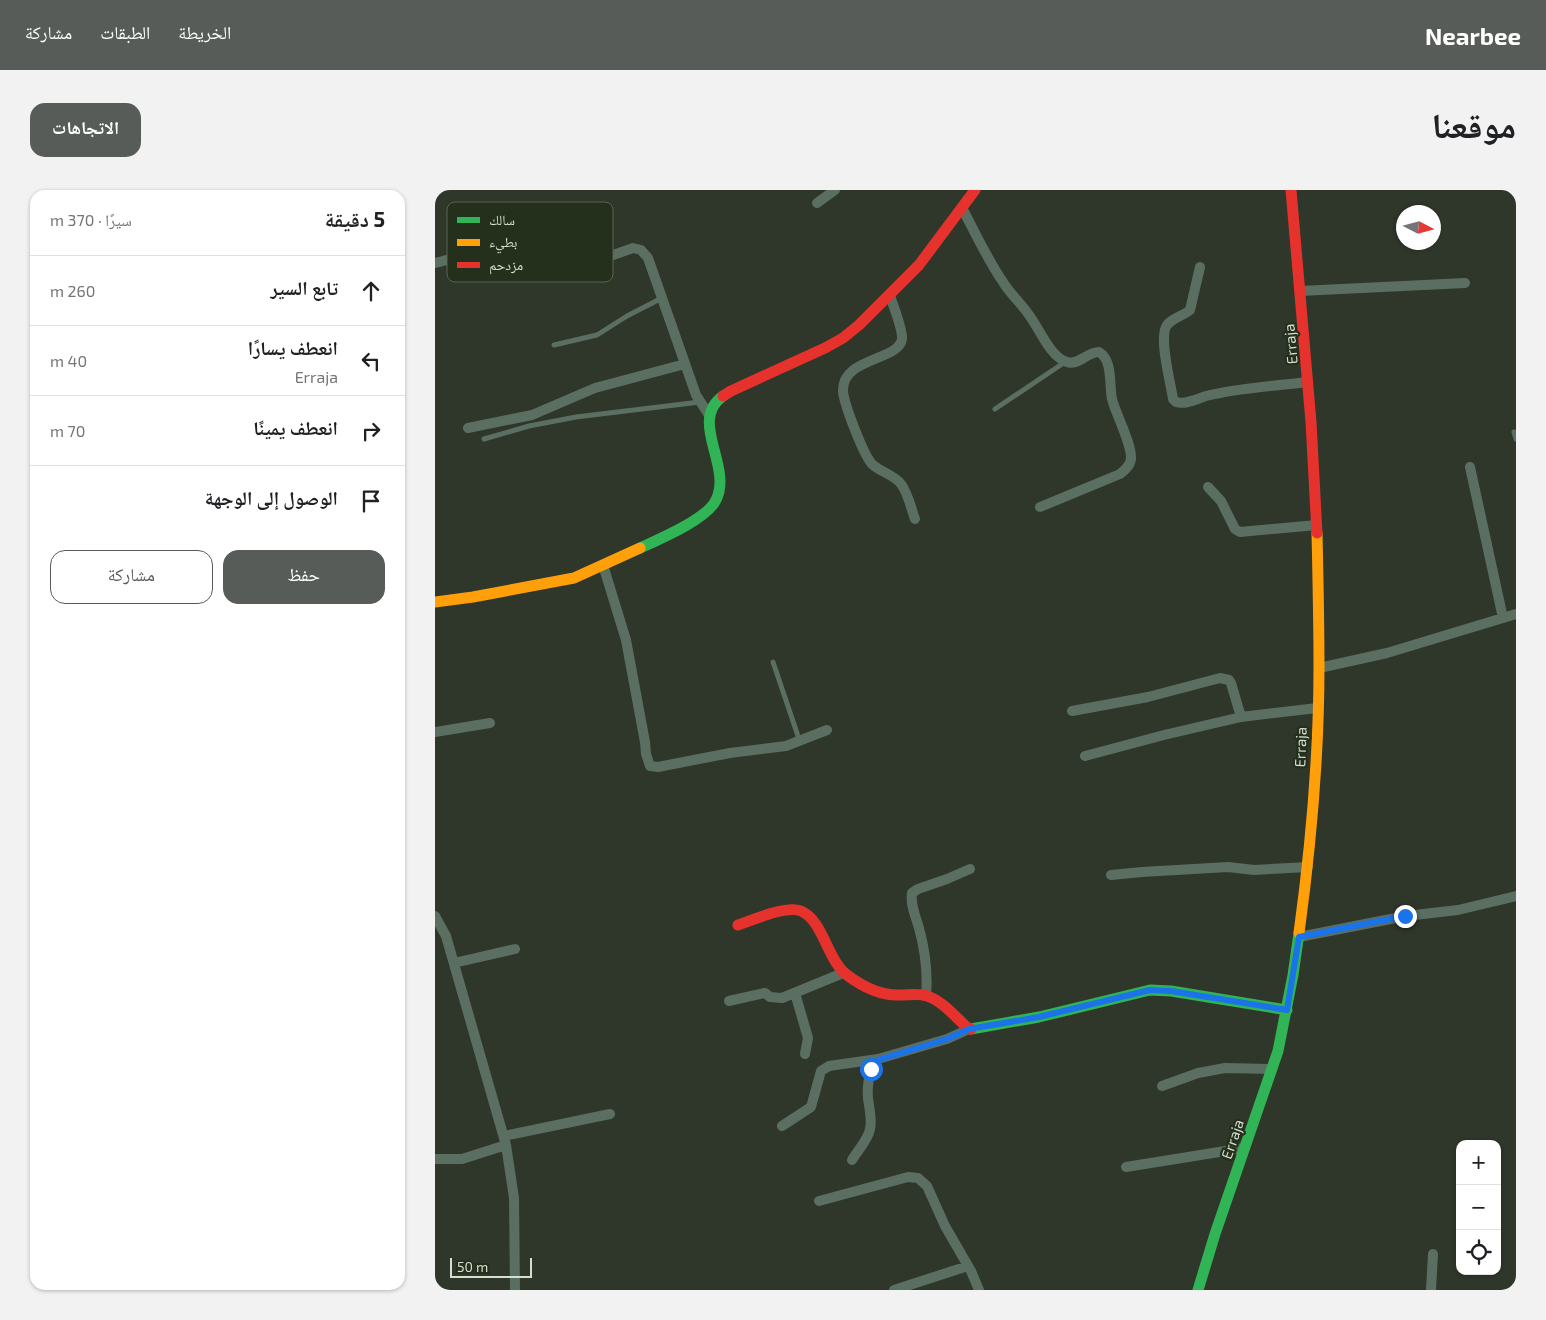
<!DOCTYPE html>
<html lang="ar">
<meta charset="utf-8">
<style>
:root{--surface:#fff;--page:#f2f2f2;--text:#202124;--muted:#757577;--line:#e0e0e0;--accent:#585c58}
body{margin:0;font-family:"Exo 2","Noto Naskh Arabic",sans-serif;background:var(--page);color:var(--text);direction:rtl}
.controls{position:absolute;right:15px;bottom:15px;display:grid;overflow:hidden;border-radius:10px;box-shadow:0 1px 4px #0004}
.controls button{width:45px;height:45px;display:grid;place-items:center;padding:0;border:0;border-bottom:1px solid var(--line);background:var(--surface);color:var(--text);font:25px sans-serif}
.compass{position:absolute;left:961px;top:15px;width:45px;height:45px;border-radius:50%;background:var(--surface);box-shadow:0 1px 4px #0004;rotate:96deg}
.scale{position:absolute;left:15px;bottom:12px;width:82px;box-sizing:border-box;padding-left:5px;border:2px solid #d6ded1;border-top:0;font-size:14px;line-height:18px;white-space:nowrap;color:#d6ded1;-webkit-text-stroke:4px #24301c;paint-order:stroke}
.stop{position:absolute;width:15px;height:15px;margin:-11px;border:4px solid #1a73e8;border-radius:50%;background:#fff}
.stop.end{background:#1a73e8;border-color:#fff;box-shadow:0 1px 5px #0008}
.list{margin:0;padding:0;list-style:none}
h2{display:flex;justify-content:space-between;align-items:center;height:65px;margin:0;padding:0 20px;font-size:21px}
h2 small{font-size:16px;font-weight:400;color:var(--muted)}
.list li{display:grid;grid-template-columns:32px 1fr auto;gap:15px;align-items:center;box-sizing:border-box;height:70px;padding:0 20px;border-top:1px solid var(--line)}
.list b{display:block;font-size:19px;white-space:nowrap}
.list p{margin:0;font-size:16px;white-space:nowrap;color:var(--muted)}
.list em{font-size:16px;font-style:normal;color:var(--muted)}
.actions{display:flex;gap:10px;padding:15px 20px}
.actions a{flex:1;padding:11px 0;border:1px solid var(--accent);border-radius:15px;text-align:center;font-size:18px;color:var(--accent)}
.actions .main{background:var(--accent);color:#fff}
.icon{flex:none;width:28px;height:28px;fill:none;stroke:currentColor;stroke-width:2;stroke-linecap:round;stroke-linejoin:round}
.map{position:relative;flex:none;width:1081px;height:1100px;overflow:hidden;direction:ltr;border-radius:15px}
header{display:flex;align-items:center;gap:30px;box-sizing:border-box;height:70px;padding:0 25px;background:var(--accent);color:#fff}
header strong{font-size:24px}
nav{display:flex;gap:28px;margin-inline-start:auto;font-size:18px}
.intro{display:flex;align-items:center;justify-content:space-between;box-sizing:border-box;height:120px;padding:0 30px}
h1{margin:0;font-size:35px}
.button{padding:12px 22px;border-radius:15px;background:var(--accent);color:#fff;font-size:18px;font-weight:700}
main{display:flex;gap:30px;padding:0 30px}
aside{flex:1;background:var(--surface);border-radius:15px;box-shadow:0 1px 4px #0004}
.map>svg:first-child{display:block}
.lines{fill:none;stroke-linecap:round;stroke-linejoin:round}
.lane{stroke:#5a6e62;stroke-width:5}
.street{stroke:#5a6e62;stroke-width:10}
.fast{stroke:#30b455;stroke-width:11}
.slow{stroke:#ff9f0a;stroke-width:11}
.jam{stroke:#e5322d;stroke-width:11}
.route{stroke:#1a73e8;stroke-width:6}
.labels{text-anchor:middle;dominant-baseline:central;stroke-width:4.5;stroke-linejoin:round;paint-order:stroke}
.street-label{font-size:15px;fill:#d6ded1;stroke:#24301c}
.key{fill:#24301c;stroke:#596452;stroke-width:1}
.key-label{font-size:14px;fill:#d6ded1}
</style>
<header>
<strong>Nearbee</strong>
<nav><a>الخريطة</a><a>الطبقات</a><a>مشاركة</a></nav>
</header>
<div class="intro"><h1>موقعنا</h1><a class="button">الاتجاهات</a></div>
<main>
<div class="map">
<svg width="1081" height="1100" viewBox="0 0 1081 1100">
<rect width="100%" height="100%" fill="#2f362a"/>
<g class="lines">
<path class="lane" d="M 119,155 L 162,145 L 192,126 L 227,108
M 560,219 L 630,172
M 1079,242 L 1081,249
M 49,249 L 94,236 L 141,227 L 265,212
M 338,472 L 365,552"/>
<path class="street" d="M 382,13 L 400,0
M 527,18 C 540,42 552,69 568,92 C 575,104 586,113 594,125 C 604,138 615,167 632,172 C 643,176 652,162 664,162 C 678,170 674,195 677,209 C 681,225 697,254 696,269 C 695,276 690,280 685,284 L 605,317
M 0,73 C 12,70 26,67 37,62 C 52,54 75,31 91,49 C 99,58 106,84 116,87 L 198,58 L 206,60 L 213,68 L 261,205 L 274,225
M 765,77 L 755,120 C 748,126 737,128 732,135 C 723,147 736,194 738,209 L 741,212 C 750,215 762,209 771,206 C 804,198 839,196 873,192
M 865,101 L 1030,93
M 455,105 C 458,116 468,139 467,149 C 464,171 407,167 408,201 C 409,214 429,267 438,275 C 446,282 459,285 466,294 C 473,303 476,318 480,329
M 33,238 L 97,225 L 160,198 L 250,174
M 1035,277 L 1068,428
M 773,297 L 786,311 L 800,339 L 805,342 L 882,335
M 168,375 L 191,450 L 210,552 L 211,564 L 215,576 L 223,577 L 295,563 L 351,556 L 392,540
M 884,478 L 952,463 L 1081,424
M 637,521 L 713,507 L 785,488 L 794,490 L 796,493 L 806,527
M 0,542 L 55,533
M 650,566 L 729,545 L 806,527 L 882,518
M 676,685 L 707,682 L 793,677 L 819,680 L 873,677
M 0,726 L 11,746 L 71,955 L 79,1008 L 80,1100
M 864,747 L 971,726 L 1023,720 L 1081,706
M 19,773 L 80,759
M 360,803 L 373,848 L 370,864
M 491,806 C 493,783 490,760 484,738 C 481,727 475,715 477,703 L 483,699 L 512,689 L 535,679
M 294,811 L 330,803 L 335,807 L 347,808 L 408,783
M 727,896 L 763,883 L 790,878 L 836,879
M 347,936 L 376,917 L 386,881 L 394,876 L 443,869
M 69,946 L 175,924
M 0,969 L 27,969 L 71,955
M 417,970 C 423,960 433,950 435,939 C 437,931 435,923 434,915 C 431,901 433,880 443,869 L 512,849 L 534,839
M 691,977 L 809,958
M 384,1011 L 473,987 L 483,988 L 492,996 L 510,1036 L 536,1081 L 544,1100
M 459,1100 L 533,1076
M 996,1100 L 998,1064"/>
<path class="fast" d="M 205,358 C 225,349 272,329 281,310 C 298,276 253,231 288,206
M 536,839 L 604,827 L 715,800 L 736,801 L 852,820
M 763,1100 L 780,1044 L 843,861 L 858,785 L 864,743"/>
<path class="slow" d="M 0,412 L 38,407 L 139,388 L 205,358
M 864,743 C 876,655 884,566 884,477 C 884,432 883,387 882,343"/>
<path class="jam" d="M 856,0 L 876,232 L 882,343
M 288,206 L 296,201 L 390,158 L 408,148 L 424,135 L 484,75 L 540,0
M 303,735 C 318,730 351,715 366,721 C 388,730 392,770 412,785 C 428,797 445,806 465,805 C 474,805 484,803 492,806 C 508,811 521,828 534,839 L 536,839"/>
</g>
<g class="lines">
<path class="route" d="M 436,879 L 443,870 L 512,849 L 534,839 L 604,827 L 715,800 L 736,801 L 852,820 L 864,747 L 970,726"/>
</g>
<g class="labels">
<g class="street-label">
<text transform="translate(855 154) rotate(-95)">Erraja</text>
<text transform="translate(865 557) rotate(-88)">Erraja</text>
<text transform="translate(797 949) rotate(-71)">Erraja</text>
</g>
</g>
<rect x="12" y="12" width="166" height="80" rx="8" class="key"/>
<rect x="22" y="27" width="23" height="6" fill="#30b455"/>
<rect x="22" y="49" width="23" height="7" fill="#ff9f0a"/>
<rect x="22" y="72" width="23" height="6" fill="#e5322d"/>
<g class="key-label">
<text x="54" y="35">سالك</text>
<text x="54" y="57">بطيء</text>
<text x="54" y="80">مزدحم</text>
</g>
</svg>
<div class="controls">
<button>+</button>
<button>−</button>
<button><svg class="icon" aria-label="locate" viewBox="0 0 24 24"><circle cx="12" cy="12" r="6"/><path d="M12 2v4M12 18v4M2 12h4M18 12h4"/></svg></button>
</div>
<svg class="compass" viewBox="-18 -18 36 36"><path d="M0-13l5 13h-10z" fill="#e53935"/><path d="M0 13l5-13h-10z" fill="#757577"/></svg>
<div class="scale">50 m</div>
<div class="stop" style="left:436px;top:879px"></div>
<div class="stop end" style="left:970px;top:726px"></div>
</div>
<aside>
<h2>5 دقيقة<small>سيرًا · 370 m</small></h2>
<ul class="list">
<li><svg class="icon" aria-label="ahead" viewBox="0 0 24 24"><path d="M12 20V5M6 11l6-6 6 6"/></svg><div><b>تابع السير</b></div><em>260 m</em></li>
<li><svg class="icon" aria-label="left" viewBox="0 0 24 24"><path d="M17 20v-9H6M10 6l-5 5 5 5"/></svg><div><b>انعطف يسارًا</b><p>Erraja</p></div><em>40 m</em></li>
<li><svg class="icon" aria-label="right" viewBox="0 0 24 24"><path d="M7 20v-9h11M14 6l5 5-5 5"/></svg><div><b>انعطف يمينًا</b></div><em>70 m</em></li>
<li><svg class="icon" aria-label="arrive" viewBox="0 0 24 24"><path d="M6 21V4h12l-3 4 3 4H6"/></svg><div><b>الوصول إلى الوجهة</b></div></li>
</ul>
<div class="actions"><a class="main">حفظ</a><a>مشاركة</a></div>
</aside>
</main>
